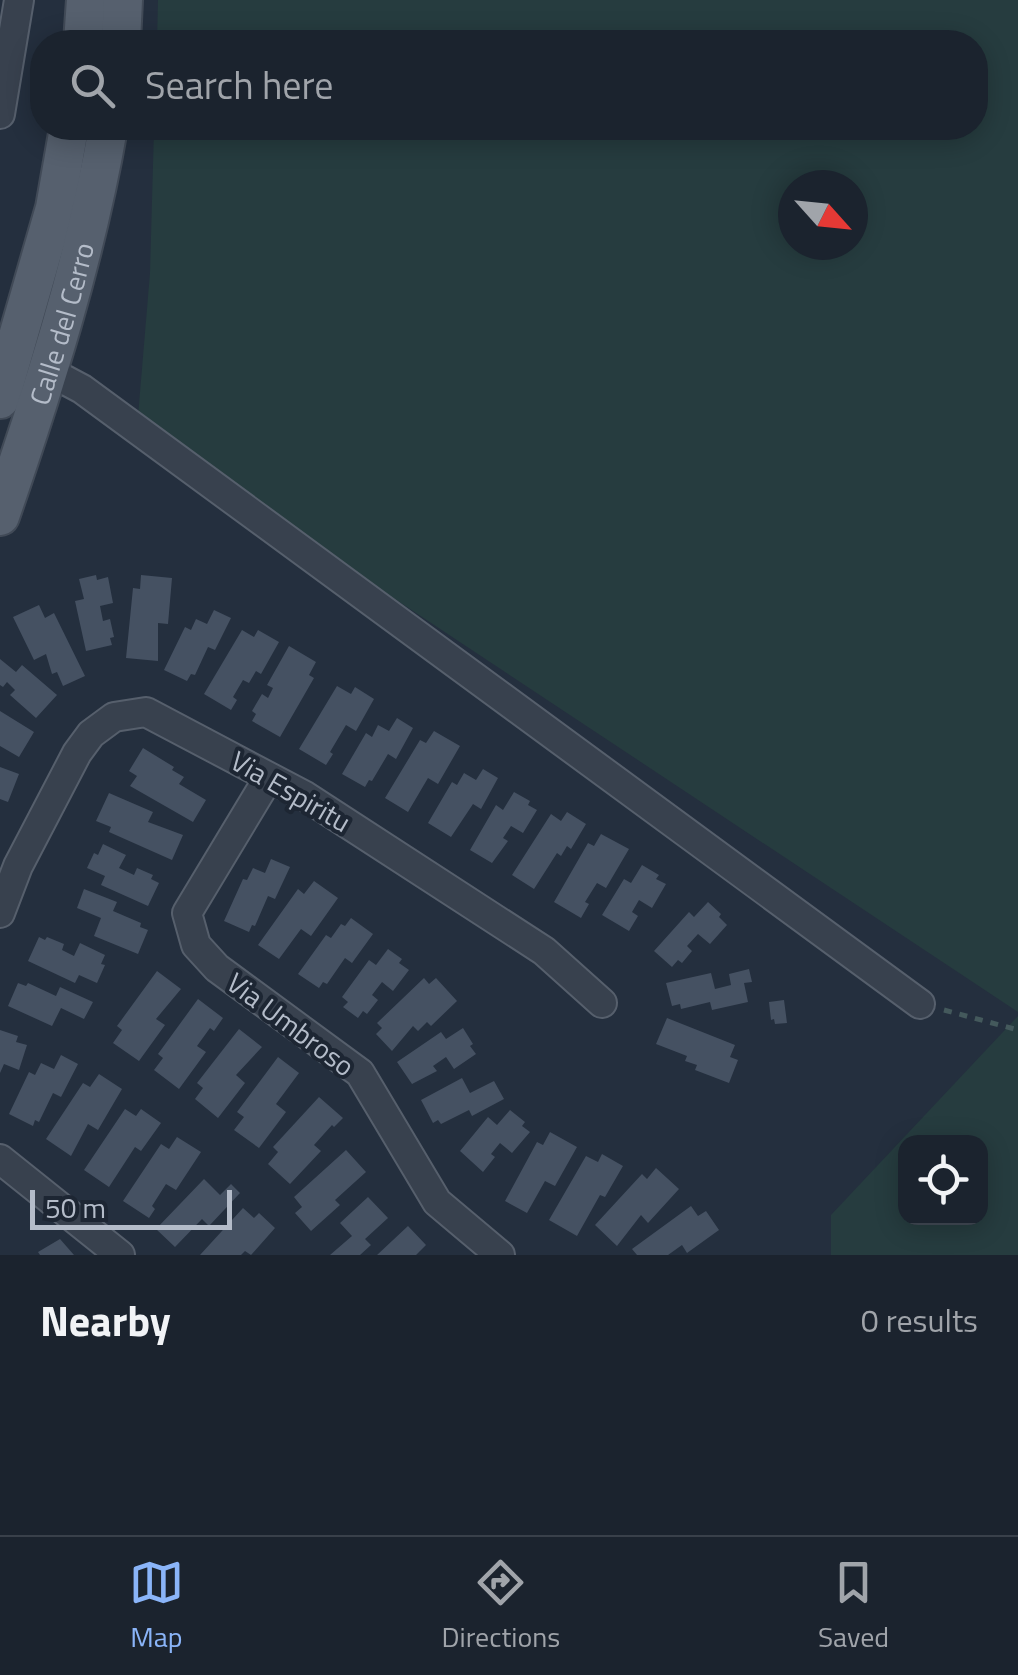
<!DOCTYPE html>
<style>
:root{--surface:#1b232e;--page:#242b36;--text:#f1f3f6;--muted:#a0a4aa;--line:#39404a;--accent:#8ab4f8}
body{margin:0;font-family:"Titillium Web",sans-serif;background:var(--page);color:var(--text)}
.controls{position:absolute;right:30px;bottom:30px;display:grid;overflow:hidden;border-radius:20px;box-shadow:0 5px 25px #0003}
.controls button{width:90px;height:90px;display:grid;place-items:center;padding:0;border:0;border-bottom:2px solid var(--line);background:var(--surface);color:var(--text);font:50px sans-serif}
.compass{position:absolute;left:778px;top:170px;width:90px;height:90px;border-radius:50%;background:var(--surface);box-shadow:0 5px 25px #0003;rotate:117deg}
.scale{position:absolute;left:30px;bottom:25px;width:202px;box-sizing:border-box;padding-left:10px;border:5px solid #b4bcc9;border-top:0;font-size:28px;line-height:35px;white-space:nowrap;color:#b4bcc9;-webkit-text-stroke:8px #1d2633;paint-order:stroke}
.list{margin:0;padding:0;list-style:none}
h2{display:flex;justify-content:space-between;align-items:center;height:130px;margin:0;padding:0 40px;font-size:42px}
h2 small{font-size:32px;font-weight:400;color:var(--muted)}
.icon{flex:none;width:55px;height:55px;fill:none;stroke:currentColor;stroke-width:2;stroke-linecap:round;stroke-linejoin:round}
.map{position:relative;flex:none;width:1018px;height:1255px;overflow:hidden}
.search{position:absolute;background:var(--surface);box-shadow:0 5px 25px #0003;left:30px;right:30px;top:30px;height:110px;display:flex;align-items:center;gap:25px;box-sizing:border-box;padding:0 35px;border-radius:40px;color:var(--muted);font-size:38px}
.sheet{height:280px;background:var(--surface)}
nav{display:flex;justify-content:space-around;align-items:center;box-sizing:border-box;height:140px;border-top:2px solid var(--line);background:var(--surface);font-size:28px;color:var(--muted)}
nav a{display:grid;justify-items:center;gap:5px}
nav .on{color:var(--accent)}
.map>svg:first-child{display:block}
.green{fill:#263c3f;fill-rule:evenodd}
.building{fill:#455162}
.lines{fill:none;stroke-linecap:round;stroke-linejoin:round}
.minor-casing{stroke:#565f6c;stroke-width:32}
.major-casing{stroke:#414a57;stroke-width:42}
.path{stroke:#44595c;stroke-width:5;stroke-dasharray:8 8;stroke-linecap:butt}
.minor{stroke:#38414e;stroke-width:28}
.major{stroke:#56606e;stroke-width:38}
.labels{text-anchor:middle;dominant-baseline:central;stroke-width:8;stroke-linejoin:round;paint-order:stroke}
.street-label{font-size:28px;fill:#b4bcc9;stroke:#1d2633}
</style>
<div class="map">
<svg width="1018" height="1255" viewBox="0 0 1018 1255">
<rect width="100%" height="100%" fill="#242f3e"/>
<path class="green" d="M 158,0 L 1018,0 L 1018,1012 L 137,428 L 150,273 L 154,128 L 976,128 L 976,42 L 157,42 ZM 793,185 L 853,185 L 853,245 L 793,245 Z
M 1018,1016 L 1018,1255 L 831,1255 L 831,1215 ZM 906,1142 L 980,1142 L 980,1218 L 906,1218 Z"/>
<path class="building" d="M 96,575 L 97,580 L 108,577 L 113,603 L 100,606 L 103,621 L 110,619 L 114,637 L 110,638 L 112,645 L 86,651 L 75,601 L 84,599 L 79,579 Z
M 141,575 L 172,578 L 168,624 L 158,623 L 158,661 L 126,658 L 133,588 L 140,589 Z
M 39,605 L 45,618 L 54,613 L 85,676 L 63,686 L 57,672 L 52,674 L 46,654 L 34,660 L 13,617 Z
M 214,610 L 231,618 L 215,650 L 208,647 L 195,675 L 191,674 L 187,681 L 164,670 L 185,627 L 191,630 L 196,619 L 207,624 Z
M 242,630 L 254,637 L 258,630 L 279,642 L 261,674 L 256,671 L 249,683 L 243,680 L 233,697 L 237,700 L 231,710 L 204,694 Z
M 289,646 L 316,662 L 309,675 L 314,678 L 280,737 L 252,721 L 256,714 L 252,711 L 262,694 L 268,698 L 273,688 L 267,685 Z
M 0,659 L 16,672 L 22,665 L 57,695 L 36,718 L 10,695 L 15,690 L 7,682 L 3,687 L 0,685 Z
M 337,686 L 351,694 L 355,687 L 374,699 L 356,731 L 346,725 L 330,752 L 333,754 L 326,765 L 299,749 Z
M 0,711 L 34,732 L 19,757 L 0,746 Z
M 397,718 L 413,728 L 396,759 L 388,754 L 372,781 L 369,780 L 365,787 L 342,774 L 366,733 L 372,737 L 378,725 L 389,731 Z
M 434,731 L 460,746 L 438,784 L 428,778 L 408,812 L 385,798 L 420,740 L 426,743 Z
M 143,748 L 174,767 L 172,770 L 184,777 L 179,784 L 206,800 L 193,822 L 130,786 L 137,776 L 129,771 Z
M 0,767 L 19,774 L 8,802 L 0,799 Z
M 483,769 L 498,778 L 481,809 L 473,804 L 451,837 L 428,823 L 452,782 L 457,785 L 464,773 L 476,780 Z
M 514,792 L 530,801 L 528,805 L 537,810 L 523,833 L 511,826 L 503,838 L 508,841 L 492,863 L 470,850 L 496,805 L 503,810 Z
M 109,793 L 153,812 L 148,822 L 183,835 L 172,860 L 109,832 L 111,827 L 96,821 Z
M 567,812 L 586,824 L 571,849 L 567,846 L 561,856 L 557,853 L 534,889 L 512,875 L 551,814 L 561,821 Z
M 601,834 L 629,849 L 606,888 L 597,883 L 585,902 L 589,904 L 581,918 L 554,902 L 588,843 L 594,846 Z
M 103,844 L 126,855 L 119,868 L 134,875 L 137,868 L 153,875 L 151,879 L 159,883 L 148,906 L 101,885 L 105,876 L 87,868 L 94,853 L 98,855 Z
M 271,859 L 290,867 L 275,899 L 268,896 L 255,926 L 252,925 L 249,932 L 224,921 L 243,879 L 247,880 L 253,868 L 265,873 Z
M 642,865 L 659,875 L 656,879 L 666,884 L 652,908 L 639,900 L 632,912 L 638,916 L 629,931 L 602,915 L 624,879 L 631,883 Z
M 314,881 L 338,898 L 311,936 L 301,929 L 279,959 L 258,945 L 298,889 L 304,894 Z
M 84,889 L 117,902 L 113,911 L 141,923 L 140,927 L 148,930 L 138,954 L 94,936 L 101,918 L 77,908 Z
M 708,902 L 721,914 L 719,917 L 727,925 L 710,944 L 698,934 L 687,946 L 692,951 L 682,963 L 678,960 L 672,967 L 654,951 L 689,912 L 694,917 Z
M 351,918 L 373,934 L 352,963 L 345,958 L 327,984 L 323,982 L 319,988 L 298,974 L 326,935 L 331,938 L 341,924 L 345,926 Z
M 39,937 L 45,940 L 47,937 L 64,944 L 62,950 L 74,956 L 80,943 L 105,955 L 101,964 L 105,965 L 97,983 L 79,975 L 75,983 L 28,961 Z
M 388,949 L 402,959 L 399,963 L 409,970 L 393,991 L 382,982 L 372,995 L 378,1000 L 367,1014 L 363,1011 L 358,1018 L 343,1007 L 348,1002 L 342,997 L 369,960 L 376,965 Z
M 749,969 L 752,982 L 744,983 L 748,1002 L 712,1010 L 710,1002 L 681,1009 L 680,1004 L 672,1006 L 666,983 L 711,973 L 715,989 L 731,985 L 729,974 Z
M 157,971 L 181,989 L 156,1019 L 165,1025 L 139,1061 L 113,1043 L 122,1030 L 117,1026 Z
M 424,978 L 429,984 L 436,978 L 457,1001 L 431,1026 L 427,1022 L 418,1031 L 413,1026 L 392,1051 L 376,1034 L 382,1028 L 377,1023 Z
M 18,983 L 26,986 L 28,983 L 56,996 L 60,987 L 93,1002 L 84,1019 L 61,1008 L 52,1026 L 8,1006 Z
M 198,999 L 223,1018 L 214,1031 L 210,1028 L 197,1046 L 206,1052 L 179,1089 L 154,1070 L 163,1058 L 158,1054 Z
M 784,1000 L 787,1023 L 775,1024 L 774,1019 L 771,1020 L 769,1002 Z
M 667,1018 L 735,1045 L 730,1057 L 738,1060 L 729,1083 L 695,1070 L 697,1065 L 685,1061 L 687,1056 L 656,1044 Z
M 463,1028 L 473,1044 L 470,1046 L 476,1054 L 454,1069 L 446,1057 L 433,1066 L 437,1071 L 412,1084 L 397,1062 L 441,1032 L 446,1039 Z
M 239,1029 L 262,1047 L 236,1075 L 245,1083 L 218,1118 L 195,1099 L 203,1088 L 197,1083 Z
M 0,1030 L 18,1036 L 16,1042 L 27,1045 L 19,1070 L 4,1064 L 0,1073 Z
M 61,1055 L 78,1064 L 61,1097 L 53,1093 L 39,1122 L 35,1120 L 33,1126 L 9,1114 L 29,1072 L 35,1075 L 41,1063 L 54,1069 Z
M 278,1057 L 299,1073 L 276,1104 L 286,1112 L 259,1148 L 234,1130 L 244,1117 L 237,1112 Z
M 99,1074 L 122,1089 L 98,1130 L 88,1124 L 71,1156 L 46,1139 L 83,1083 L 90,1087 Z
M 462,1078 L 470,1093 L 494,1081 L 504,1099 L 472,1116 L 469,1110 L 441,1124 L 438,1120 L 433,1123 L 421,1100 Z
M 319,1097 L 343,1118 L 334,1127 L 332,1125 L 314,1145 L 321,1151 L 290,1184 L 268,1164 L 278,1152 L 273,1147 Z
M 125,1109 L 136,1116 L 141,1109 L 161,1123 L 141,1151 L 135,1147 L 109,1187 L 84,1170 Z
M 510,1110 L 525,1122 L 522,1126 L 530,1132 L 512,1153 L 500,1143 L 491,1154 L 495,1157 L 483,1172 L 460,1151 L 488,1117 L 497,1125 Z
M 550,1132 L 577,1147 L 555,1186 L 545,1181 L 527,1213 L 505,1201 L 537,1142 L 543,1145 Z
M 177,1137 L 201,1152 L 176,1190 L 166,1184 L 152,1206 L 155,1209 L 149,1218 L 123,1201 L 161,1144 L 169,1149 Z
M 346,1150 L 366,1172 L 335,1200 L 340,1205 L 311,1231 L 295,1213 L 302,1207 L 294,1197 Z
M 602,1154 L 623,1166 L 605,1197 L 600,1195 L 577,1236 L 549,1220 L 586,1156 L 598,1162 Z
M 656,1168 L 679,1189 L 648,1223 L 641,1215 L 617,1246 L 595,1225 L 642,1174 L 647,1179 Z
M 204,1179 L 220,1195 L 231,1184 L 240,1193 L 209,1226 L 202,1219 L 175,1247 L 156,1229 Z
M 368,1197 L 388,1218 L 365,1239 L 371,1245 L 360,1255 L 330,1255 L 352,1236 L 340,1223 Z
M 691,1206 L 698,1216 L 706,1211 L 719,1230 L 687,1253 L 682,1245 L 668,1255 L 637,1255 L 632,1249 Z
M 243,1208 L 254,1218 L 259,1213 L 275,1228 L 251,1255 L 245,1251 L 241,1255 L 200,1255 Z
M 408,1226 L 426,1245 L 416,1255 L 377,1255 Z
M 60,1239 L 74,1255 L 40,1255 L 38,1252 Z"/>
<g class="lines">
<defs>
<path id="minor" d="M 0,114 L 19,0
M 50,372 L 82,389 L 920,1004
M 269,777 L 187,913 L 196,945 L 217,968 L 360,1073 L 437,1202 L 500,1255
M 0,913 L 18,866 L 77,753 L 91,734 L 114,717 L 146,712 L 305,796 L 544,951 L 602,1003
M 0,1159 L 120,1255"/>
<g id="major">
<path d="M 83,42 L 86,0"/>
<path d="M 121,42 L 123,0"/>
<path d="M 0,399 L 55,208 L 69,128"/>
<path id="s1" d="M 0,516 C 44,388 85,261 108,128"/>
</g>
</defs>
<use href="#minor" class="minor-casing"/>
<use href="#major" class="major-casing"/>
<path class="path" d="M 944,1010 L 1018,1030"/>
<use href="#minor" class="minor"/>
<use href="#major" class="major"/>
</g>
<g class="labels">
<g class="street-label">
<text stroke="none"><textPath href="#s1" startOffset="202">Calle del Cerro</textPath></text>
<text transform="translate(291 791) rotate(30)">Via Espiritu</text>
<text transform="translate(291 1024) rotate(37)">Via Umbroso</text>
</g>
</g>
</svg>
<div class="controls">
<button><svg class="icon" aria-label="locate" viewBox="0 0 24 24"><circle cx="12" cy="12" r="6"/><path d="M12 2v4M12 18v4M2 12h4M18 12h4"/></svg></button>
</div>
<svg class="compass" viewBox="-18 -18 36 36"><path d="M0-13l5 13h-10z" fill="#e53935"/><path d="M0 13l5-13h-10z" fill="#a0a4aa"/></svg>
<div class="scale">50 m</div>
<div class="search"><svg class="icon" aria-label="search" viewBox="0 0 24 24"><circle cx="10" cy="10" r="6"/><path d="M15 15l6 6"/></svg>Search here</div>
</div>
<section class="sheet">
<h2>Nearby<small>0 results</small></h2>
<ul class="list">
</ul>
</section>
<nav>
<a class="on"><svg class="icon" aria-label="map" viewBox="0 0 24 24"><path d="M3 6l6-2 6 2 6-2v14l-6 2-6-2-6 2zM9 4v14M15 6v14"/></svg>Map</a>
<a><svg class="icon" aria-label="directions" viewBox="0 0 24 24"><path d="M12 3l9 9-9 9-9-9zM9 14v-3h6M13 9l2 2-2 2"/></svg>Directions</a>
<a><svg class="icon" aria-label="saved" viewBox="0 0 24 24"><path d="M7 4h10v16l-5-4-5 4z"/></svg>Saved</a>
</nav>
